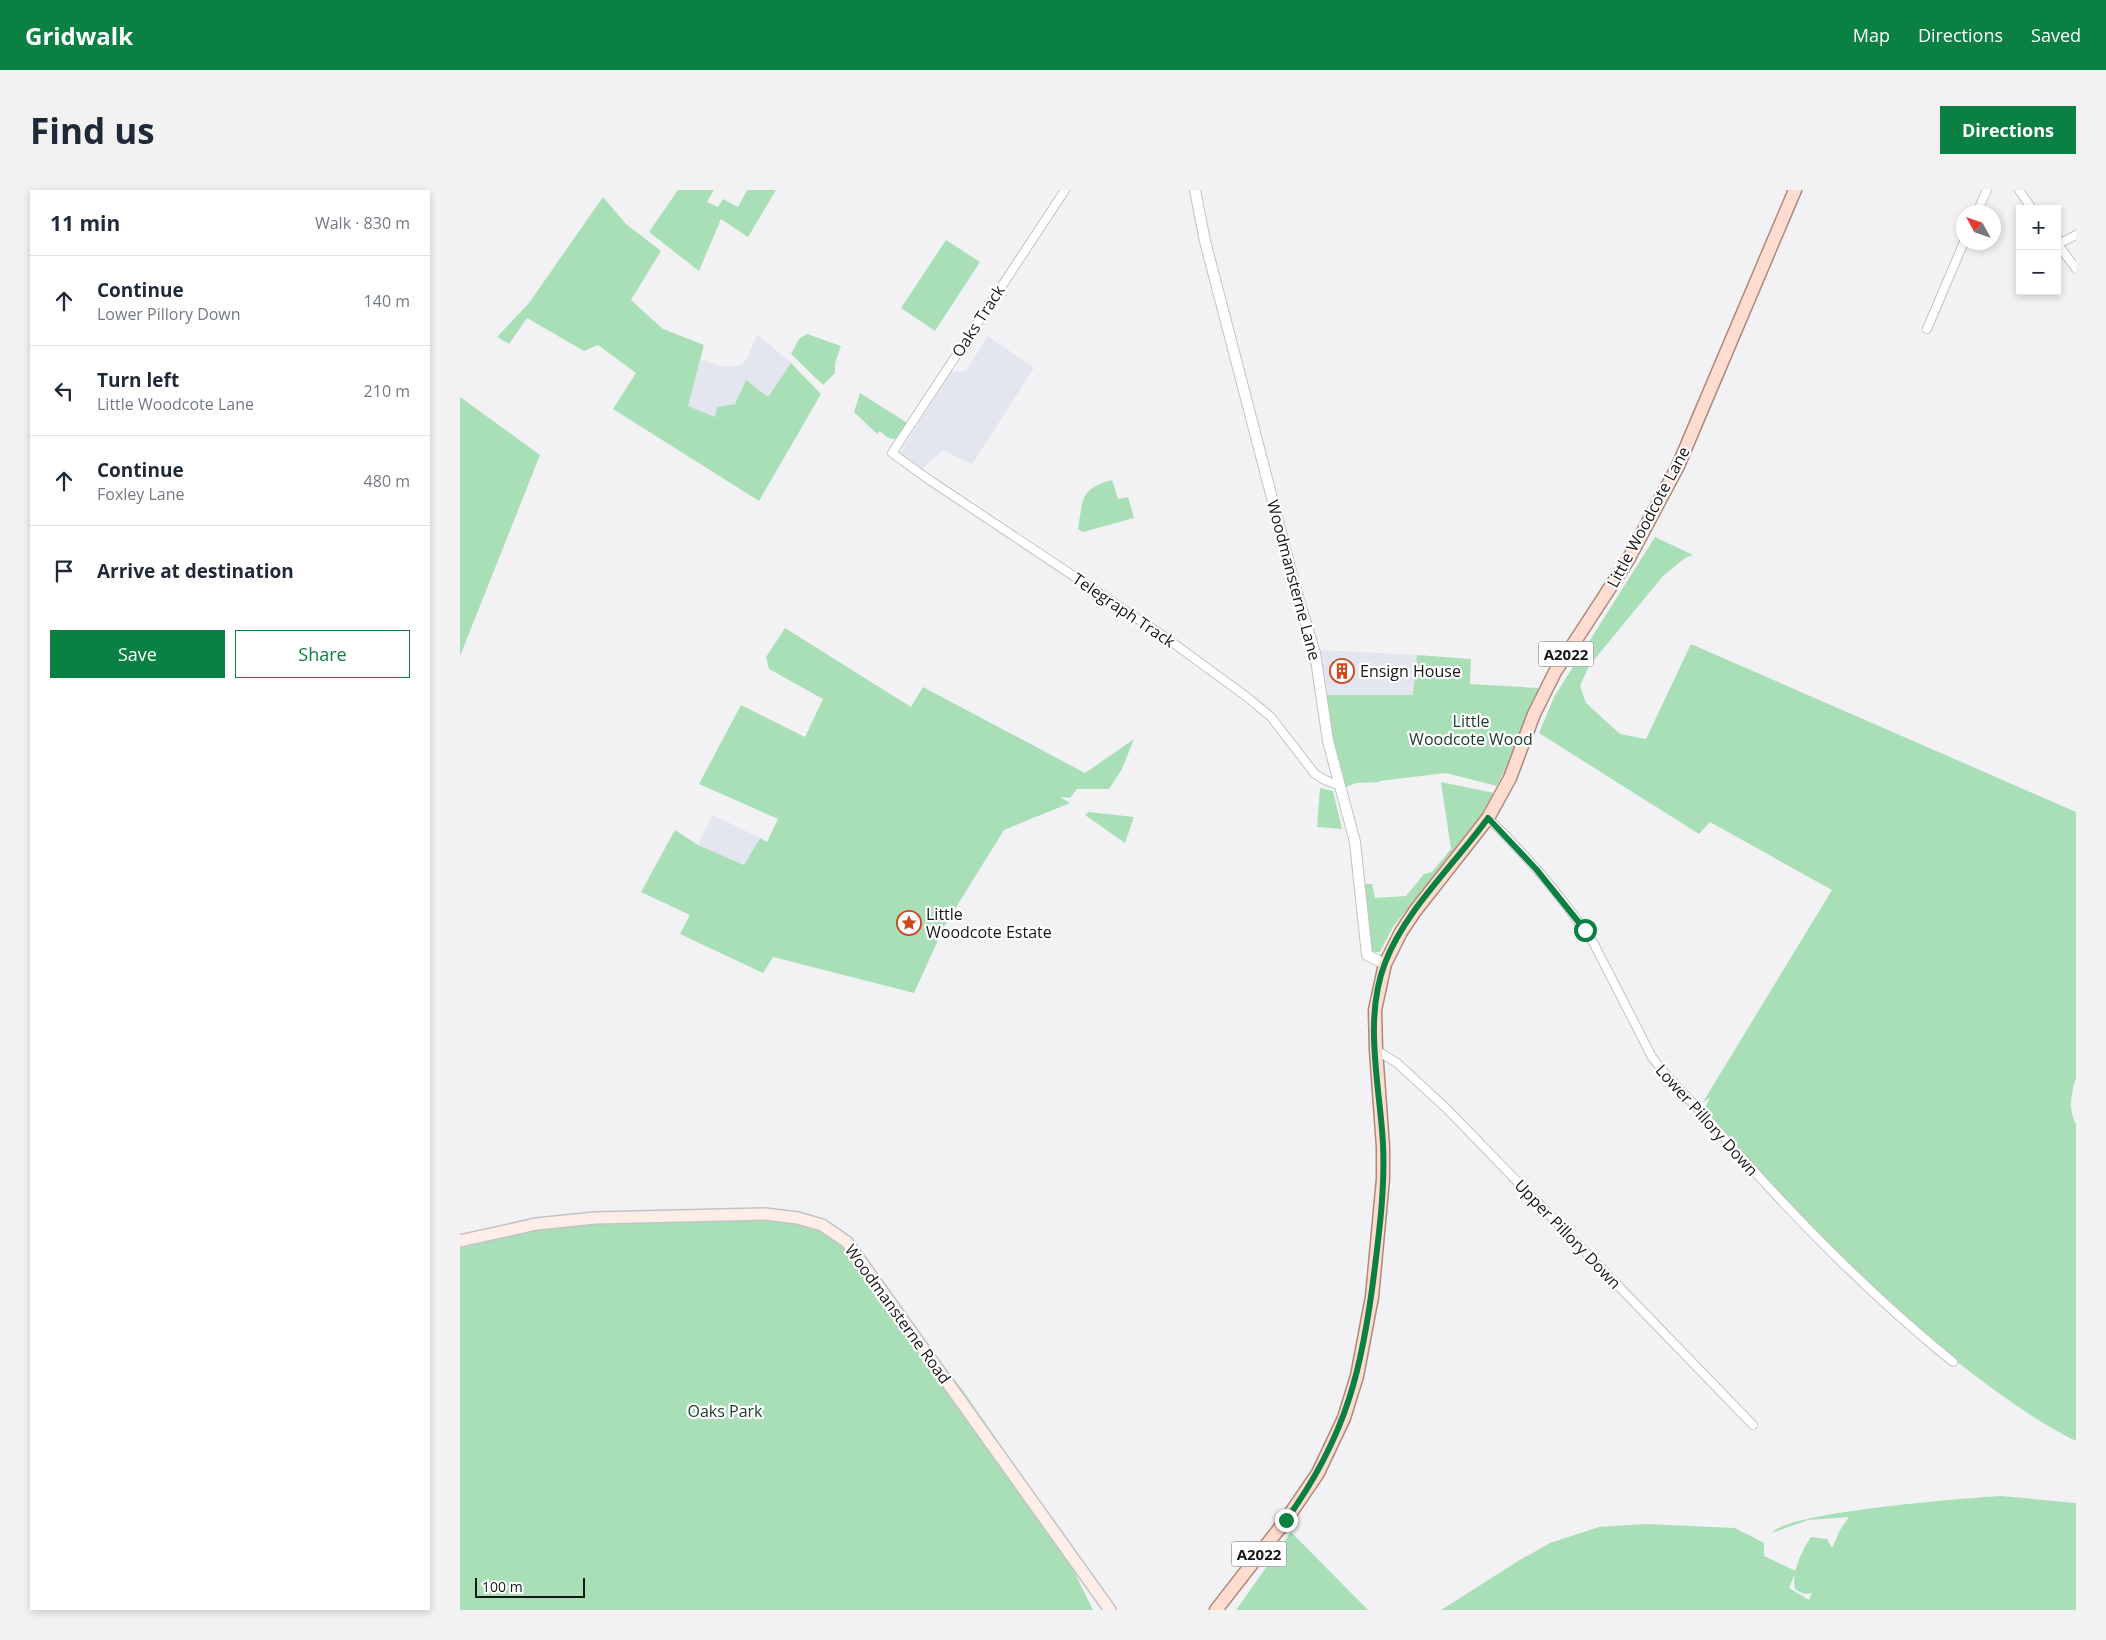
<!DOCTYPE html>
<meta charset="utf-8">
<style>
:root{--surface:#fff;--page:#f2f2f3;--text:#1f2937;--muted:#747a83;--line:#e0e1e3;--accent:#0b8043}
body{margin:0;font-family:"Open Sans",sans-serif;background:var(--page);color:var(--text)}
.controls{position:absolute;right:15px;top:15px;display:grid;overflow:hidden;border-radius:0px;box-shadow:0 2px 8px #0003}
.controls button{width:45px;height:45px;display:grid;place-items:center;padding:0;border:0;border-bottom:1px solid var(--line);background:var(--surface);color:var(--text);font:25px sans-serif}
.compass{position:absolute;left:1496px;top:15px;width:45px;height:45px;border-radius:50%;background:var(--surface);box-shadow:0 2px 8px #0003;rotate:310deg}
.scale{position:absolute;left:15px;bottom:12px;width:110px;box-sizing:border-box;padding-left:5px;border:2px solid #171718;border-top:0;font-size:14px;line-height:18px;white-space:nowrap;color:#171718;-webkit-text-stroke:4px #fff;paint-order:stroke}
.stop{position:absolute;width:15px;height:15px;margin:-11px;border:4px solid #0b8043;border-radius:50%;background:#fff}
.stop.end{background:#0b8043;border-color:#fff;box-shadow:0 1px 5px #0008}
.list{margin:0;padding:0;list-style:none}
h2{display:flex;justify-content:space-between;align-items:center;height:65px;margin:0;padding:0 20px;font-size:21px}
h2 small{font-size:16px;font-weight:400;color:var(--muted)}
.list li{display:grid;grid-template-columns:32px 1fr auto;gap:15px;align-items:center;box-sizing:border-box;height:90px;padding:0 20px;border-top:1px solid var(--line)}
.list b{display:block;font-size:19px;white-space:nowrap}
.list p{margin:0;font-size:16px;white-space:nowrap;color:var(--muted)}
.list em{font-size:16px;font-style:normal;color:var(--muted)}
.actions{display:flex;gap:10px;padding:15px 20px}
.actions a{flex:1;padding:11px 0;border:1px solid var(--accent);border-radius:0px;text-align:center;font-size:18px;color:var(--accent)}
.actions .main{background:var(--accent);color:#fff}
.icon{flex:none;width:28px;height:28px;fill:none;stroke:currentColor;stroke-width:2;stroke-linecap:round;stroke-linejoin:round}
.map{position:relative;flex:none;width:1616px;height:1420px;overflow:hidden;border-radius:0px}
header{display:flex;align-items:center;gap:30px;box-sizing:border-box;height:70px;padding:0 25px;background:var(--accent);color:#fff}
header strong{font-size:24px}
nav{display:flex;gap:28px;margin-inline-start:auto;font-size:18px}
.intro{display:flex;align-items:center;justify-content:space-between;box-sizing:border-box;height:120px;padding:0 30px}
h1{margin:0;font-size:35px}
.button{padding:12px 22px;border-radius:0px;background:var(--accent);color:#fff;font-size:18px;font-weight:700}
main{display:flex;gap:30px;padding:0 30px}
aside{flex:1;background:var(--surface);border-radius:0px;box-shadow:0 2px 8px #0003}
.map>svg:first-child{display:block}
.built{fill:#e3e5ef}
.green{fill:#a9dfb7}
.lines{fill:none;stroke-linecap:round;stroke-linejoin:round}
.minor-casing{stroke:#c2c3c5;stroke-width:10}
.tertiary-casing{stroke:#c2c3c5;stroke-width:12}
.secondary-casing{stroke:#c2c3c5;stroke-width:14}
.primary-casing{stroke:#ae887b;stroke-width:15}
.minor{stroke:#fff;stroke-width:8}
.tertiary{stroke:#fff;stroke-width:10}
.secondary{stroke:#ffeee8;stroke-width:11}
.primary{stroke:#ffdcd0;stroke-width:12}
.route{stroke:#0b8043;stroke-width:6}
.labels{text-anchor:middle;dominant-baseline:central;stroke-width:4.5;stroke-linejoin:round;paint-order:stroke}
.shield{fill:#fff;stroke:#5d5d5d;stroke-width:1}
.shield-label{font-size:15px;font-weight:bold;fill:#171718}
.street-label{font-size:16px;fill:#171718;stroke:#fff}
.poi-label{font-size:16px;fill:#171718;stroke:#fff;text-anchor:start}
.park-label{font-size:16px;fill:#1b4027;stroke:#fff}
</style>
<header>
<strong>Gridwalk</strong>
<nav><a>Map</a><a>Directions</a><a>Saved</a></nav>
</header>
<div class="intro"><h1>Find us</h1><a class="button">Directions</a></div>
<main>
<aside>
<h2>11 min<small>Walk · 830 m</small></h2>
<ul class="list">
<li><svg class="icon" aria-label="ahead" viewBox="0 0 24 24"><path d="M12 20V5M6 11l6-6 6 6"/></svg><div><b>Continue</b><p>Lower Pillory Down</p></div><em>140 m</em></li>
<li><svg class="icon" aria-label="left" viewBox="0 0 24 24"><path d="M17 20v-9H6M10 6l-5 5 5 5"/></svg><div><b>Turn left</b><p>Little Woodcote Lane</p></div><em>210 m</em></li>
<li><svg class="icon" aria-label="ahead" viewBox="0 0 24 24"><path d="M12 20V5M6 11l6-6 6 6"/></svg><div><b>Continue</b><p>Foxley Lane</p></div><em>480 m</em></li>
<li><svg class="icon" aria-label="arrive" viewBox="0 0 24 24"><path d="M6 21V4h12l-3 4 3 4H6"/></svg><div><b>Arrive at destination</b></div></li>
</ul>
<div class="actions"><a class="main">Save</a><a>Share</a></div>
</aside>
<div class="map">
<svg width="1616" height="1420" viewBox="0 0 1616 1420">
<rect width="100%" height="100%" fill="#f2f2f5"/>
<path class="built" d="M 297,144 L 331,173 L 308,207 L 299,199 L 269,216 L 255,227 L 227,216 L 240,169 L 257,175 L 269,177 L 282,175 L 287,169 Z
M 528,146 L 574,178 L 512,274 L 483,260 L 460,280 L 439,264 L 491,182 L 506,181 Z
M 859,460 L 957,465 L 953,505 L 865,505 Z
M 253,625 L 300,648 L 284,675 L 238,655 Z"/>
<path class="green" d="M 218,0 L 254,0 L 247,12 L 258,17 L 263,9 L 278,17 L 287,0 L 316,0 L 288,47 L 261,29 L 239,81 L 189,42 Z
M 143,7 L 166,34 L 201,61 L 171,110 L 203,139 L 244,155 L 228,216 L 255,227 L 257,217 L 275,214 L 286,190 L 308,207 L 331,173 L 361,204 L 299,311 L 153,219 L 176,183 L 138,155 L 124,161 L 67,128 L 49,154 L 37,147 L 69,113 Z
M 486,50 L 520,72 L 475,141 L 441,118 Z
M 347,144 L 381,156 L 375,173 L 375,183 L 363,195 L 331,164 L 339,149 Z
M 400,203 L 449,234 L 439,249 C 430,250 426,247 420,241 L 417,244 L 394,222 Z
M 0,207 L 80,265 L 0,466 Z
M 652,290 L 658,309 L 668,307 L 674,328 L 623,342 L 618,339 C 623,309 620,299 652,290 Z
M 1195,347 L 1233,365 L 1225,368 L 1203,386 L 1129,476 L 1120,496 L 1126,513 L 1160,544 L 1186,549 L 1231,454 L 1616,622 L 1616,888 C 1611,903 1608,920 1616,934 L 1616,1251 C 1572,1229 1535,1201 1496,1171 C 1403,1098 1321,1010 1243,921 L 1250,908 L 1243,912 L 1372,700 L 1250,632 L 1239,644 L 1079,543 L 1094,507 Z
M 325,438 L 451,517 L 463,497 L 625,583 L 674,549 L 662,579 L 649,599 L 617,599 L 610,608 L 600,607 L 610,613 L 544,640 L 485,735 L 454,803 L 313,767 L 303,783 L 220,744 L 230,725 L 181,702 L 215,640 L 238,655 L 284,675 L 300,648 L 307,652 L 318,629 L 239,594 L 281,515 L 345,547 L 363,509 L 309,479 L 306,467 Z
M 957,465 L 1011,469 L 1010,494 L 1079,498 L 1052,565 L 1037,596 L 986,583 L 920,591 L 920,592 L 896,593 L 884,598 L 880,589 L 865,505 L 953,505 Z
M 981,592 L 1034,603 L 1021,625 L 933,737 L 920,762 L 914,762 L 910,758 L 903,694 L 912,694 L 915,708 L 946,706 L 964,684 L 972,682 L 991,659 Z
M 860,598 L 873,601 L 882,639 L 857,637 Z
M 629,622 L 674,627 L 665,653 L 625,625 Z
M 338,1028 L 387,1052 L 504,1202 L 580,1312 L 633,1420 L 0,1420 L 0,1055 L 76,1034 Z
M 1541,1306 L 1616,1313 L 1616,1420 L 981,1420 L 1058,1371 L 1090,1353 L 1139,1337 L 1186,1334 L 1275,1338 L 1304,1353 L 1304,1366 L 1336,1381 L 1329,1398 L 1349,1410 L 1352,1403 C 1345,1405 1341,1403 1335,1399 C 1331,1383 1342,1360 1351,1347 L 1367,1349 L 1372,1358 L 1380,1340 L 1389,1327 L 1348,1330 L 1312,1343 C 1326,1322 1507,1308 1541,1306 Z
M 831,1342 L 908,1420 L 776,1420 Z"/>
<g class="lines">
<defs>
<path id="minor" d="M 605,0 L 432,263 L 468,289 L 705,447 L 787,507 L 811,527 L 855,584 L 865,590 L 878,595
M 1559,0 L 1572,19
M 1517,22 L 1527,0
M 1597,53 L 1616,79
M 1598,54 L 1616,45
M 1467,139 L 1504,52
M 1028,628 C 1067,666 1104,709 1134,754 L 1192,867 C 1210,892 1233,912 1253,935 C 1327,1020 1405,1101 1493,1172
M 916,860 L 937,873 L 987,919 L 1293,1235"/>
<path id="tertiary" d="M 735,0 L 745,51 L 837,404 L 855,463 L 868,551 L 895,652 L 907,765 L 925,774"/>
<path id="secondary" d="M 0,1051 L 76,1034 L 135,1028 L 305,1024 L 338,1028 L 362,1035 L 387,1052 L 650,1420"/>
<path id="primary" d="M 756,1420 L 826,1330 L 858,1283 L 884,1228 L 897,1186 L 912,1107 L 923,989 L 923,957 L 916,860 L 915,820 L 925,774 L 941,742 L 955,721 L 1028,628 L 1050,588 L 1074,524 L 1095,482 L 1168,370 L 1218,276 L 1335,0"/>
</defs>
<use href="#minor" class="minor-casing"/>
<use href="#tertiary" class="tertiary-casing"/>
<use href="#secondary" class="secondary-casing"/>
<use href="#primary" class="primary-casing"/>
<use href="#minor" class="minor"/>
<use href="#tertiary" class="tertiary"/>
<use href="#secondary" class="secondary"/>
<use href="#primary" class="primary"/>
</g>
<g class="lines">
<path class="route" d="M 826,1330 C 887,1246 903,1177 915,1076 C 920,1036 925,995 923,954 C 920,896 903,830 925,773 C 945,720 995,674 1028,628 L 1076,679 L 1125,740"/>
</g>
<defs>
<symbol id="building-ring" viewBox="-11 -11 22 22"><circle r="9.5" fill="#fff" stroke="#cf471d" stroke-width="1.5"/><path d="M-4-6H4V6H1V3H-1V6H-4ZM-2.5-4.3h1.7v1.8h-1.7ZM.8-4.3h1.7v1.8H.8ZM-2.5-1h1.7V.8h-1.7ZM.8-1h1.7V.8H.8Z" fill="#cf471d"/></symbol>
<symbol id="sight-ring" viewBox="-11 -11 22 22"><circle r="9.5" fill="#fff" stroke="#cf471d" stroke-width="1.5"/><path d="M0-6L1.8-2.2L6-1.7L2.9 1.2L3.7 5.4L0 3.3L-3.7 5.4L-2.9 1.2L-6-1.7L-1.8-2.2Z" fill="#cf471d"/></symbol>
</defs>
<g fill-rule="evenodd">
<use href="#building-ring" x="868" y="467" width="28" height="28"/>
<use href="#sight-ring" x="435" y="719" width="28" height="28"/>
</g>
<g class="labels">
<g class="shield">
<rect x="1078.5" y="451.5" width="55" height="25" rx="4"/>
<rect x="771.5" y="1351.5" width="55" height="25" rx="4"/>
</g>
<g class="shield-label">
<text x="1106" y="464">A2022</text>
<text x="799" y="1364">A2022</text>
</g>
<g class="street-label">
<text transform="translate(518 131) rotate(-57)">Oaks Track</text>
<text transform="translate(1188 327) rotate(-62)">Little Woodcote Lane</text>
<text transform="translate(834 390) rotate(75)">Woodmansterne Lane</text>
<text transform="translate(664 420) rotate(34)">Telegraph Track</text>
<text transform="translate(1247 930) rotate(48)">Lower Pillory Down</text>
<text transform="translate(1108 1044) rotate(46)">Upper Pillory Down</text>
<text transform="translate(438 1124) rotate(54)">Woodmansterne Road</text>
</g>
<g class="poi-label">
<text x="900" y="481">Ensign House</text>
<text x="466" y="724">Little<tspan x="466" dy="18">Woodcote Estate</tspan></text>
</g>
<g class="park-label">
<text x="1011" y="531">Little<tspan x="1011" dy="18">Woodcote Wood</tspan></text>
<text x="265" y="1221">Oaks Park</text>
</g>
</g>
</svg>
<div class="controls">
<button>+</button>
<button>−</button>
</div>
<svg class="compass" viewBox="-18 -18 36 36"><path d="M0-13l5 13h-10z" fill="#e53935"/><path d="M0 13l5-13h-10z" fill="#747a83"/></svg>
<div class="scale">100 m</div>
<div class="stop" style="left:1125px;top:740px"></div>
<div class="stop end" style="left:826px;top:1330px"></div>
</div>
</main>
